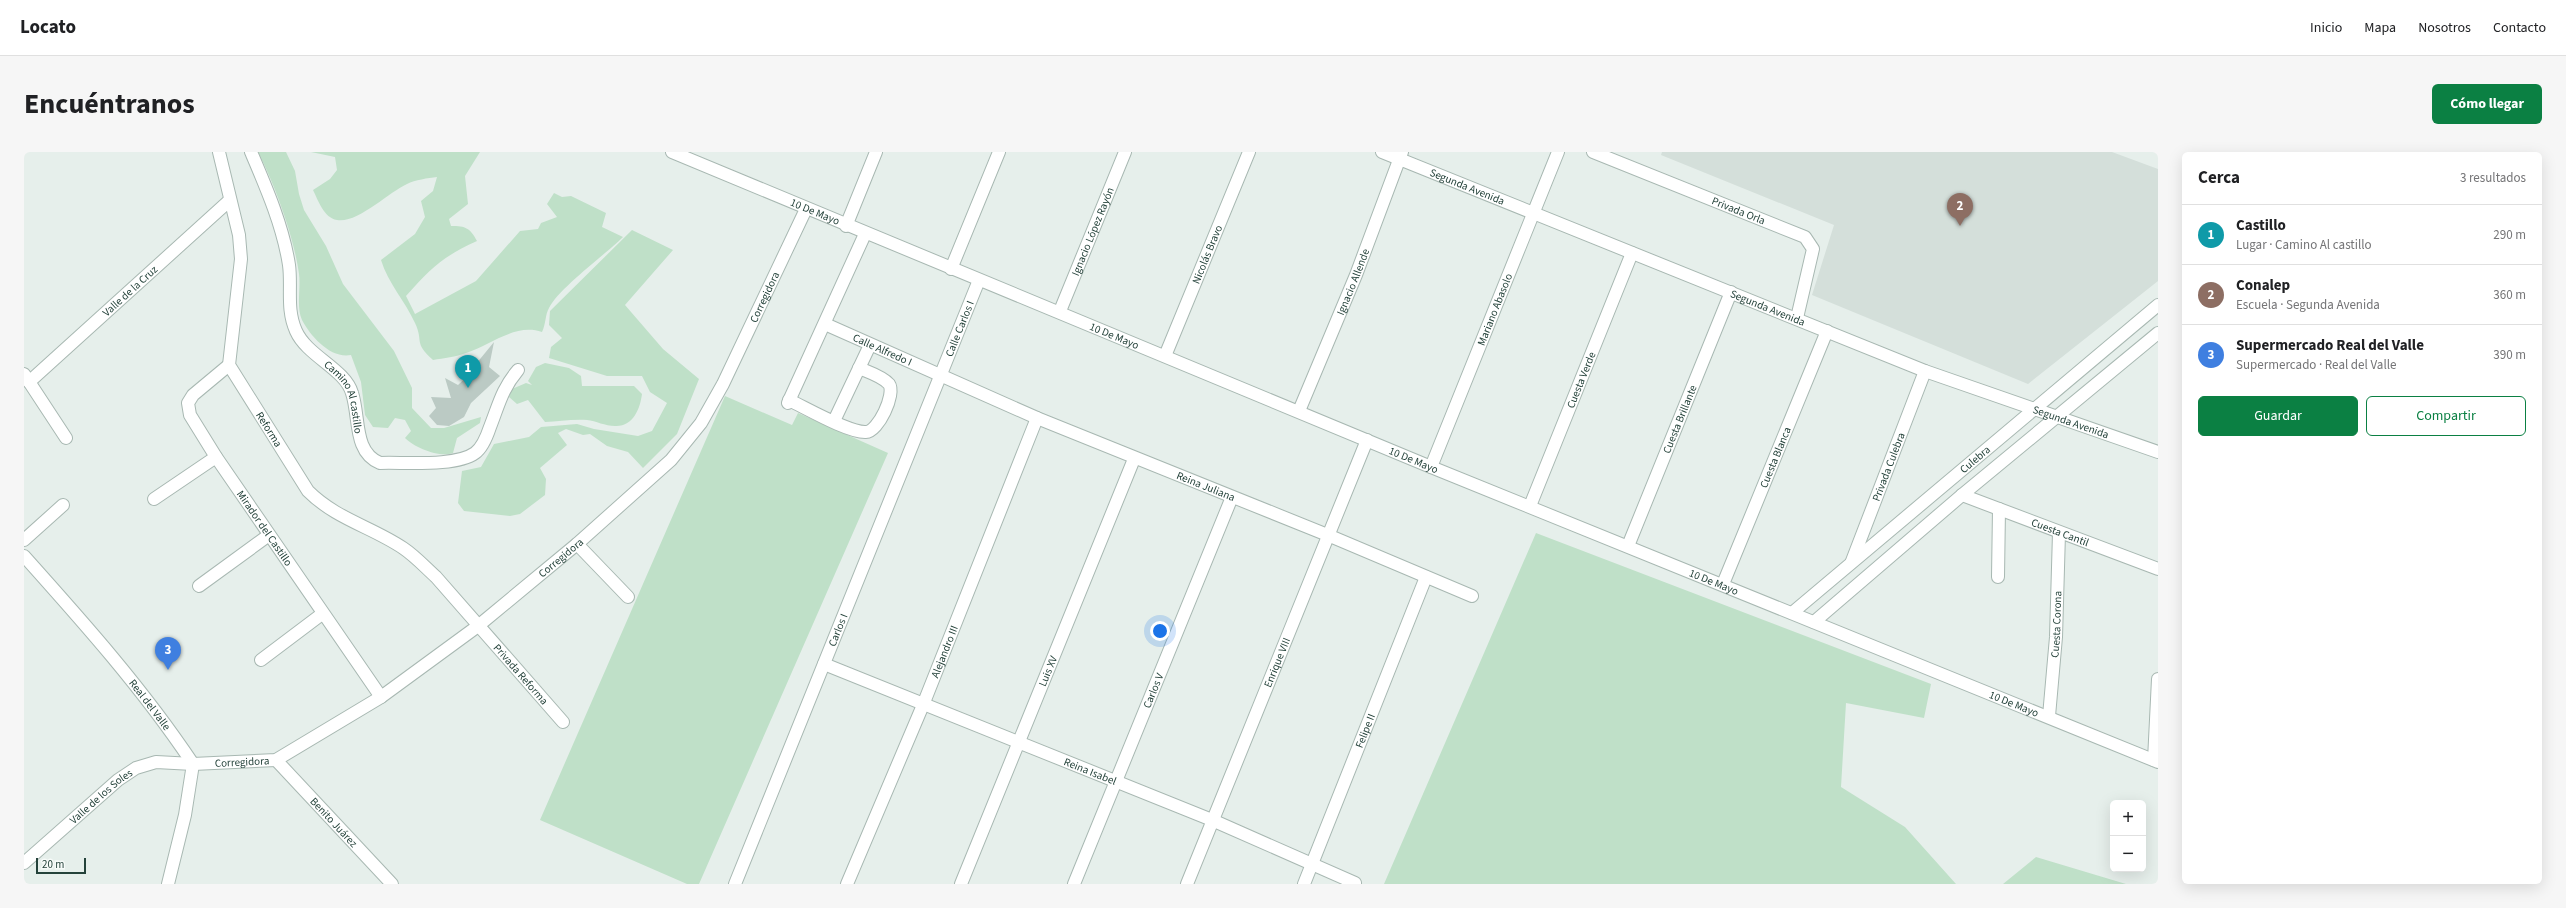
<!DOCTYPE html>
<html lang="es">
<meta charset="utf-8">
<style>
:root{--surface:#fff;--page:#f6f6f6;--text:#202124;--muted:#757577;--line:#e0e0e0;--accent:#0b8043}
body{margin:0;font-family:"Source Sans 3",sans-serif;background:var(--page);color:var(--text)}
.controls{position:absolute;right:12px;bottom:12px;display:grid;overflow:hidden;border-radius:6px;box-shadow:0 4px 16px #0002}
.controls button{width:36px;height:36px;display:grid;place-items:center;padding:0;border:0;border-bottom:1px solid var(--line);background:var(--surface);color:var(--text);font:20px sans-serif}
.scale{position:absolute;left:12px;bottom:10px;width:50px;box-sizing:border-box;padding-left:4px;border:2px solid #24423a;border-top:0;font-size:11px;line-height:14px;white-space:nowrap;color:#24423a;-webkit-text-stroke:3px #f7fbf9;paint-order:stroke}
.you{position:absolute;left:1136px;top:479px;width:14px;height:14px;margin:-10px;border:3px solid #fff;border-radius:50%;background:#1a73e8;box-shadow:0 0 0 6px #1a73e833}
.badge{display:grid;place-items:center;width:26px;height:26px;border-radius:50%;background:var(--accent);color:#fff;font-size:13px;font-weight:700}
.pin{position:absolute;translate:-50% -33px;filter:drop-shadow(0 1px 2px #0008)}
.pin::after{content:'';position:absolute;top:21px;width:14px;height:12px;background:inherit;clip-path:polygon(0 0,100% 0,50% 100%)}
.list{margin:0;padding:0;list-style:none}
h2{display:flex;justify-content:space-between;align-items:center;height:52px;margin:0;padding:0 16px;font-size:17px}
h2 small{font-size:13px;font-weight:400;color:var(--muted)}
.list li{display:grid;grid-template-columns:26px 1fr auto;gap:12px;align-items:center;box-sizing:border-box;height:60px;padding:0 16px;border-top:1px solid var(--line)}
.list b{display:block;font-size:15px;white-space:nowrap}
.list p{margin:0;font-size:13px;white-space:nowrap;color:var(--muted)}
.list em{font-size:13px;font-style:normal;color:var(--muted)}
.actions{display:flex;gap:8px;padding:12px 16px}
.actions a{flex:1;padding:9px 0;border:1px solid var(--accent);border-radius:6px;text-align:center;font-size:14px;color:var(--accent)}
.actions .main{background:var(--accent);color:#fff}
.map{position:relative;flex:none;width:2134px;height:732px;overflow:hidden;border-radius:6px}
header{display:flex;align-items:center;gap:24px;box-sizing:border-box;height:56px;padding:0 20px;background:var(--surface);border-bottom:1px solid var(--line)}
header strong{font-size:19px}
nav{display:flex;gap:22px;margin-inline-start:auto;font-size:14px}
.intro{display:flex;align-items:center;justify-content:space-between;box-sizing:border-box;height:96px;padding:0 24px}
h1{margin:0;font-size:28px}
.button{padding:10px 18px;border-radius:6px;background:var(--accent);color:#fff;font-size:14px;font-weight:700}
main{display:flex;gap:24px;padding:0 24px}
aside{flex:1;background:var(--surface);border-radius:6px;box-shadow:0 4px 16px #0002}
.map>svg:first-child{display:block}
.built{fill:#d4dfda}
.green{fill:#bfe0c8}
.building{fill:#bbcac4}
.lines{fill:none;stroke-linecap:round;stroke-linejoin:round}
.minor-casing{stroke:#a8b8b2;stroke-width:14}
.minor{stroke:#fff;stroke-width:12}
.labels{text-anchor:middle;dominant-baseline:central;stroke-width:3;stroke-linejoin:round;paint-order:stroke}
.street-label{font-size:11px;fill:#24423a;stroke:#f7fbf9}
</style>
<header>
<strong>Locato</strong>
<nav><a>Inicio</a><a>Mapa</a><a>Nosotros</a><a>Contacto</a></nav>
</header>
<div class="intro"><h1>Encuéntranos</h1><a class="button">Cómo llegar</a></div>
<main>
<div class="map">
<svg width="2134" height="732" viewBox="0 0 2134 732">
<rect width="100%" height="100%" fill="#e6efeb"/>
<path class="built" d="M 1638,0 L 2088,0 L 2134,17 L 2134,129 L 2004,232 L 1788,143 L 1810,73 L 1637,3 Z"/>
<path class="green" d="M 234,0 L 262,0 L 271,19 L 275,42 L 280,58 L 302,94 L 319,132 L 370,199 L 388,236 L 388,256 L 407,276 L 420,276 L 457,265 L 456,271 L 433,286 L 429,301 C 416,306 391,296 381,286 L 387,279 L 381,268 L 371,266 L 364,276 L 349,275 L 341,263 L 337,230 L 327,203 C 307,207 287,185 278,168 C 272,155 277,136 275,122 C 270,85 251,33 234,0 Z
M 287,0 L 456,0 L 441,24 L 444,52 L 425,67 L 427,74 C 442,74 446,76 453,89 C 418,105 407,116 382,144 L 391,162 L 452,129 L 496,79 L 514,77 L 517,71 L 533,65 L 523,52 L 530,41 L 538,45 L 547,44 L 582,61 L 578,75 L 599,85 C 581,103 535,136 525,156 C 521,163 522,172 518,180 C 491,171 467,193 442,201 C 432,205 420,206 409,208 C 389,190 400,190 391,171 C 381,149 364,131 357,108 L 391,82 L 401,65 L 397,49 L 409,39 L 413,25 C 404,26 391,28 383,32 C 365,40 333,72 313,68 C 300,66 294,48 289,38 L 306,27 L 313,18 L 311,5 Z
M 608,78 L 649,98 L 601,153 L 639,197 L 675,227 L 653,282 L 619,316 L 604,300 L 583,294 L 566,282 L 559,283 L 542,277 L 534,281 L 543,293 L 516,316 L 522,327 L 521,343 L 496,362 L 486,364 L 440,359 L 434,351 L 438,319 L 457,315 L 470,292 L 505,285 L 517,275 L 553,272 L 570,277 L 614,284 L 628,279 L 643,251 L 626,240 L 618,224 L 583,224 L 525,206 L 527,195 L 538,186 L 525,173 L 526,159 Z
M 521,211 L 545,216 L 557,224 L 558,234 L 610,234 L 618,242 C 616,257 609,275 591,274 C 581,274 572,269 563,268 C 547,267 534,270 521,270 L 504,248 L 493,252 L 485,245 L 488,237 L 502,231 L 508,233 L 504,229 L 512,215 Z
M 701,244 L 768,273 L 774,261 L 864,301 L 675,732 L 663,732 L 516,668 Z
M 1512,381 L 1907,532 L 1900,566 L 1822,551 L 1817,635 L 1881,675 L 1932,732 L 1360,732 Z
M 2012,705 L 2102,732 L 2103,732 L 1979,732 Z"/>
<path class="building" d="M 470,190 L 465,215 L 476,224 L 447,251 L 440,265 L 425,274 L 413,273 L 405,264 L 412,256 L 407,245 L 427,246 L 421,226 L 434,233 L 452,216 L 452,212 Z"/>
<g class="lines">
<defs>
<g id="minor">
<path id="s1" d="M 195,0 L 215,83 L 217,107 L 205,213 L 284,339 C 312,367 348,375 379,396 C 391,404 401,415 412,425 L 539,570"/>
<path id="s2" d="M 227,0 C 242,35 259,74 265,113 C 268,135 262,157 272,179 C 283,204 321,217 328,241 C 336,265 329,300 356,311 C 380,310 432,315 451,301 C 458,296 463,284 466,275 C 475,252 478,237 494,218"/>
<path id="s3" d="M 648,0 L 1407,315 L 2134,610"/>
<path id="s4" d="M 1358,0 L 1901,219 L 2134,300"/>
<path id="s5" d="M 1569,0 L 1781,85 L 1789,97 L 1773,166"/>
<path d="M 822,74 L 852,0"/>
<path d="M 927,117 L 975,0"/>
<path id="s6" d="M 1036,159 L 1101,0"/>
<path id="s7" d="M 801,172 L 1013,266 L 1306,384 L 1448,444"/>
<path id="s8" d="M 1141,204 L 1225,0"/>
<path id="s9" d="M 205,213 L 169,243 L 164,251 L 166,263 L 192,305 L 357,545"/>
<path d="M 0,222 L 42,286"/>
<path id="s10" d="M 5,230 L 206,48"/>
<path d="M 765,248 C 782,256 825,281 842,280 C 854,280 872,242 865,232 C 858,224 844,220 835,216"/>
<path d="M 764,251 L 841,82"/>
<path id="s11" d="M 1275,259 L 1332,123 L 1378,0"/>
<path d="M 810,269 L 846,193"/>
<path id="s12" d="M 1407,315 L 1534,0"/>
<path id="s13" d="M 1938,343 L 2134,417"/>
<path d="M 130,347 L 192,305"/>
<path id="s14" d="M 1506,354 L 1608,101"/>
<path d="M 0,388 L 39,353"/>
<path d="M 553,392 L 604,445"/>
<path id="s15" d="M 1604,394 L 1707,140"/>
<path id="s16" d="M 0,404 C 60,471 119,537 169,612 L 161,663 L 144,732"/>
<path id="s17" d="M 1828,409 L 1901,219"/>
<path d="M 1974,425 L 1975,357"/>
<path id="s18" d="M 1699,432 L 1803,179"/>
<path d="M 175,434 L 245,383"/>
<path id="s19" d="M 1768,461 L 2134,153"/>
<path d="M 1790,470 L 1938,343 L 2134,181"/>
<path d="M 237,508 L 298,462"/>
<path id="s20" d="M 800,512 L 1188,668 L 1331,731"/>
<path id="s21" d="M 2025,564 L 2032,485 L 2035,381"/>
<path id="s22" d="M 252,608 L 368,732"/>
<path d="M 2130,608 L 2134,527"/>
<path id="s23" d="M 0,711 L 94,628 L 112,616 L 132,610 L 169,612 L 252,608 L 357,545 L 454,474 L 553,392 L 647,308 L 677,271 L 699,232 L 782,57"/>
<path id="s24" d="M 711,732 L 955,128"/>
<path id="s25" d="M 823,732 L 899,553 L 1013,266"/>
<path id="s26" d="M 937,732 L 1110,307"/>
<path id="s27" d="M 1050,732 L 1208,345"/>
<path id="s28" d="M 1163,732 L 1343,288"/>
<path id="s29" d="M 1280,732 L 1402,425"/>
</g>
</defs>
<use href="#minor" class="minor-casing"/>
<use href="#minor" class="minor"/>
</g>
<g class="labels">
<g class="street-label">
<text stroke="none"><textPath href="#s4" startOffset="92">Segunda Avenida</textPath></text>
<text stroke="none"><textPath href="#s5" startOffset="157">Privada Orla</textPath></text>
<text stroke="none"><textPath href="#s3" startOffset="155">10 De Mayo</textPath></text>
<text stroke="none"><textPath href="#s6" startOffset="86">Ignacio López Rayón</textPath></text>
<text stroke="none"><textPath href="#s8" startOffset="110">Nicolás Bravo</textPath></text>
<text stroke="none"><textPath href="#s11" startOffset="140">Ignacio Allende</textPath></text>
<text stroke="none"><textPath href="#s10" startOffset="136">Valle de la Cruz</textPath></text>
<text stroke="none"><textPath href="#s23" startOffset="974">Corregidora</textPath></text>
<text stroke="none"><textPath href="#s4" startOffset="416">Segunda Avenida</textPath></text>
<text stroke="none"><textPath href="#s12" startOffset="170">Mariano Abasolo</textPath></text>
<text stroke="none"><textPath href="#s24" startOffset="599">Calle Carlos I</textPath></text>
<text stroke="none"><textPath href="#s3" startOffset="479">10 De Mayo</textPath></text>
<text stroke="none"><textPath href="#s7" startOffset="63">Calle Alfredo I</textPath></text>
<text stroke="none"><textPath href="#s14" startOffset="136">Cuesta Verde</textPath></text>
<text stroke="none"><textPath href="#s2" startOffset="271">Camino Al castillo</textPath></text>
<text stroke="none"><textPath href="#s15" startOffset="137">Cuesta Brillante</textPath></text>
<text stroke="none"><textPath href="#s4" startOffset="740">Segunda Avenida</textPath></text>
<text stroke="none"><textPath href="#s1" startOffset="292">Reforma</textPath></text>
<text stroke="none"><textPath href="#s18" startOffset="137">Cuesta Blanca</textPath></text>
<text stroke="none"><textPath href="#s19" startOffset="239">Culebra</textPath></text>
<text stroke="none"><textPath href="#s3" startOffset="803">10 De Mayo</textPath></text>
<text stroke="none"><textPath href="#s17" startOffset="101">Privada Culebra</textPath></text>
<text stroke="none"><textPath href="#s7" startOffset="414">Reina Juliana</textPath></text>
<text stroke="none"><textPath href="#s9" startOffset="204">Mirador del Castillo</textPath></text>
<text stroke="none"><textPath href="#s13" startOffset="105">Cuesta Cantil</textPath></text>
<text stroke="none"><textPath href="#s23" startOffset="638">Corregidora</textPath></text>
<text stroke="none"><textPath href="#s3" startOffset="1127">10 De Mayo</textPath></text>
<text stroke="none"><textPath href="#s21" startOffset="92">Cuesta Corona</textPath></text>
<text stroke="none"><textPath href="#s24" startOffset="274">Carlos I</textPath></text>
<text stroke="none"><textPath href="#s25" startOffset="252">Alejandro III</textPath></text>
<text stroke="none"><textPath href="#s28" startOffset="239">Enrique VIII</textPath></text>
<text stroke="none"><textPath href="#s26" startOffset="230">Luis XV</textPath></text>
<text stroke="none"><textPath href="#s1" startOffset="649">Privada Reforma</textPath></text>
<text stroke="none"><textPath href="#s27" startOffset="209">Carlos V</textPath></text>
<text stroke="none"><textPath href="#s3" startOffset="1451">10 De Mayo</textPath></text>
<text stroke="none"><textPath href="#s16" startOffset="195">Real del Valle</textPath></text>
<text stroke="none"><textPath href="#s29" startOffset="165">Felipe II</textPath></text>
<text stroke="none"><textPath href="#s23" startOffset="254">Corregidora</textPath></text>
<text stroke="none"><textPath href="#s20" startOffset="287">Reina Isabel</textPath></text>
<text stroke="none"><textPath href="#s23" startOffset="102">Valle de los Soles</textPath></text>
<text stroke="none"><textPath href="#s22" startOffset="85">Benito Juárez</textPath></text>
</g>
</g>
</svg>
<div class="controls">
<button>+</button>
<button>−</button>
</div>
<div class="scale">20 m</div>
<div class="you"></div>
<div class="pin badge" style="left:444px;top:236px;background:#0f9aa8">1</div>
<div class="pin badge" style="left:1936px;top:74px;background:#8d6e63">2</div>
<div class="pin badge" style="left:144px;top:518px;background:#3f7fe0">3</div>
</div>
<aside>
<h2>Cerca<small>3 resultados</small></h2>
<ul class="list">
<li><span class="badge" style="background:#0f9aa8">1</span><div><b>Castillo</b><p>Lugar · Camino Al castillo</p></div><em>290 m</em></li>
<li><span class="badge" style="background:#8d6e63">2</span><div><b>Conalep</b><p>Escuela · Segunda Avenida</p></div><em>360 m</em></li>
<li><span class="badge" style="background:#3f7fe0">3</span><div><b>Supermercado Real del Valle</b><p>Supermercado · Real del Valle</p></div><em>390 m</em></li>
</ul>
<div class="actions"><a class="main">Guardar</a><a>Compartir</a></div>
</aside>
</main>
